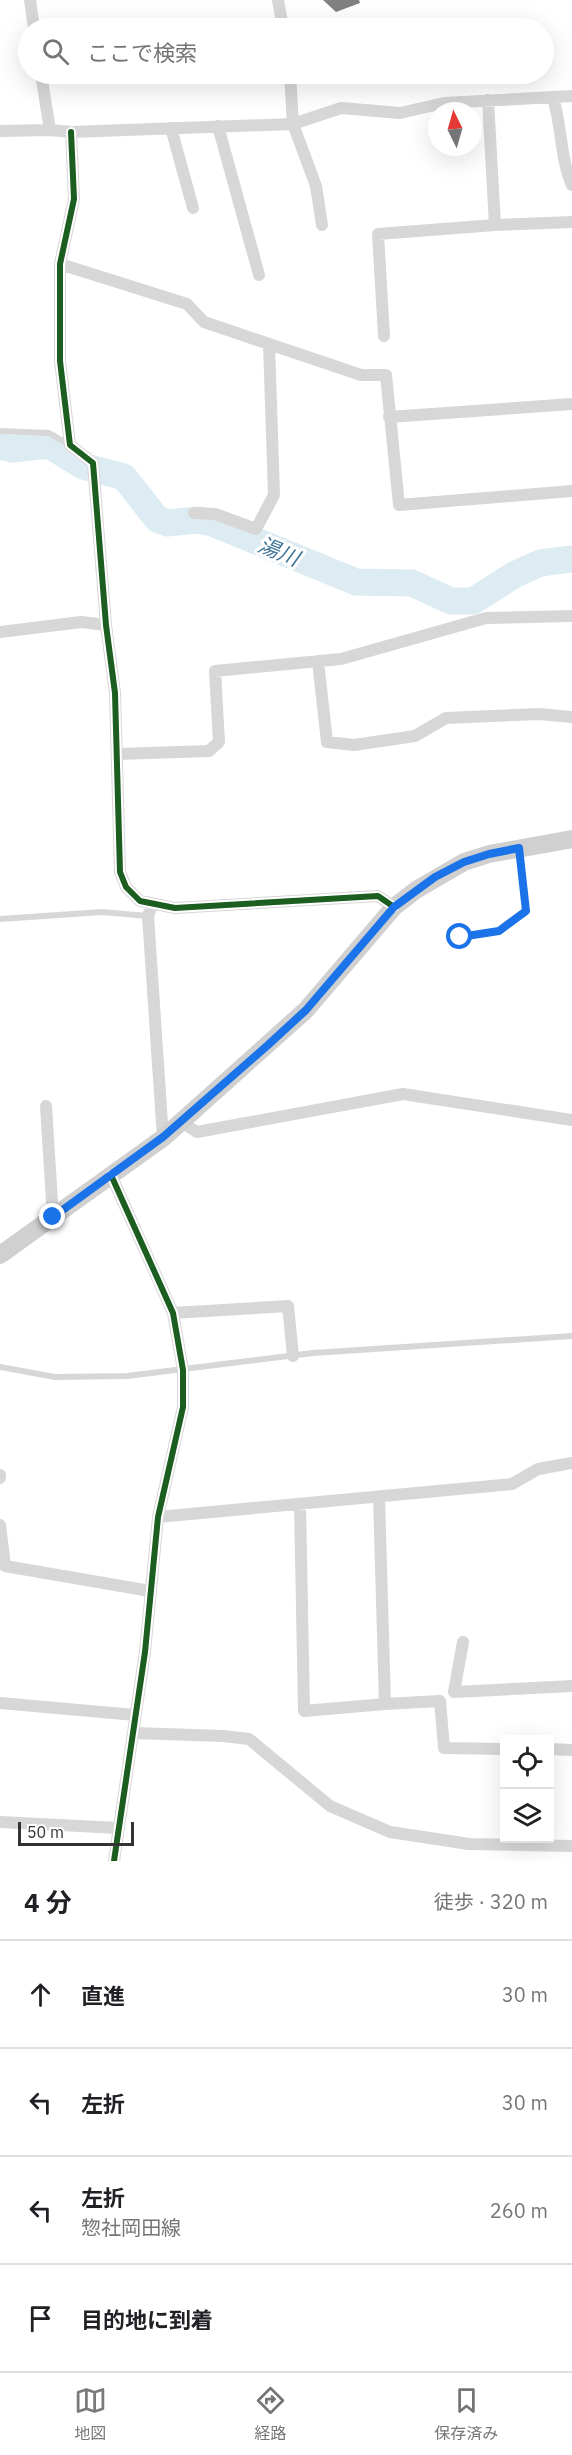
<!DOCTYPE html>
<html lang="ja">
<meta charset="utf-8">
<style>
:root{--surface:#fff;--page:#f6f6f6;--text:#202124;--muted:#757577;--line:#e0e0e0;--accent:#7a7a7a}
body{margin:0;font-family:"IBM Plex Sans","Noto Sans JP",sans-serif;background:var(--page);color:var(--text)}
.controls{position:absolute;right:18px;bottom:18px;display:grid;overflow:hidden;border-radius:0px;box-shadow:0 6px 24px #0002}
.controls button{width:54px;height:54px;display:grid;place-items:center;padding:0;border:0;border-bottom:2px solid var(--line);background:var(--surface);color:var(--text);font:30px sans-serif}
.compass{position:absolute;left:428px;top:102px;width:54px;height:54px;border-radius:50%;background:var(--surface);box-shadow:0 6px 24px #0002;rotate:355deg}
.scale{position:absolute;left:18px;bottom:15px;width:116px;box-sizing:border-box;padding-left:6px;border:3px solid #333;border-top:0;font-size:16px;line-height:21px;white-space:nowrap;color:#333;-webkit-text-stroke:4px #fff;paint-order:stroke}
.stop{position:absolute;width:18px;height:18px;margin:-14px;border:4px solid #1a73e8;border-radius:50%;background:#fff}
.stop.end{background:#1a73e8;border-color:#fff;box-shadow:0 2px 6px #0008}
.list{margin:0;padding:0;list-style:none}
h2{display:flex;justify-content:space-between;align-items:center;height:78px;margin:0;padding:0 24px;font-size:26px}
h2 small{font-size:20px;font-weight:400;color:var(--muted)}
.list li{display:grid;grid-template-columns:39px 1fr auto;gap:18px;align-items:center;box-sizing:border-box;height:108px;padding:0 24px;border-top:2px solid var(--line)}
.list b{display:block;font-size:22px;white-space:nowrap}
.list p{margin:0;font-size:20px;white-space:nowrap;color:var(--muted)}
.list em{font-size:20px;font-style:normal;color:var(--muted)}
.icon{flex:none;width:33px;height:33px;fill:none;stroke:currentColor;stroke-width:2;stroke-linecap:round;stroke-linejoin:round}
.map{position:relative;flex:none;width:572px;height:1861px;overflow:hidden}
.search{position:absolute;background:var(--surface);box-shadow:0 6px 24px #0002;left:18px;right:18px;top:18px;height:66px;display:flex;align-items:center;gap:15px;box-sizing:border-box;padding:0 21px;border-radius:33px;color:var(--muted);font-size:22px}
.sheet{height:510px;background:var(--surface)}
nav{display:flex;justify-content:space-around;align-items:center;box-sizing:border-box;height:84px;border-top:2px solid var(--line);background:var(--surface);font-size:16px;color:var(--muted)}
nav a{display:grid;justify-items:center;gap:3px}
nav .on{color:var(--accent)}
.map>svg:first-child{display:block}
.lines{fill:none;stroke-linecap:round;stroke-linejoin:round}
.river{stroke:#ddebf3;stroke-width:27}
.building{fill:#818181}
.lane{stroke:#d7d7d7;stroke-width:6}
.street{stroke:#d7d7d7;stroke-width:12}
.secondary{stroke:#d0d0d0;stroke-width:18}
.cycleway-casing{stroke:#fff;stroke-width:10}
.cycleway{stroke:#1b5e20;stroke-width:6}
.route{stroke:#1a73e8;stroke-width:8}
.labels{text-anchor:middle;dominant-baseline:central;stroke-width:6;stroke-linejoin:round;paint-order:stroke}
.water-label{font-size:21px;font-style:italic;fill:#3f7597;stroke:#fff}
</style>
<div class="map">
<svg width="572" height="1861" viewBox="0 0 572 1861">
<rect width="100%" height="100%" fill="#fff"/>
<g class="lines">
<path class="river" d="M 0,446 L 13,449 L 49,445 L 83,466 L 124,477 L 157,519 L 167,523 L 199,520 L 212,523 L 356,582 L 412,583 L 451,601 L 473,601 L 514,575 L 540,563 L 572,559"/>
</g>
<path class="building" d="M 323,0 L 359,0 L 360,3 L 336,12 Z"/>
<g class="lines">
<path class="lane" d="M 0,431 L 49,433 L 70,445
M 0,919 L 102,912 L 148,916
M 460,937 L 499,931 L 526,911 L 520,850
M 0,1367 L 55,1377 L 127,1376 L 313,1353 L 572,1336"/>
<path class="street" d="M 30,0 L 34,28
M 278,0 L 283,28
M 41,74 L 50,130
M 290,74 L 293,124 L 316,186 L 322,225
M 553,98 C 562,126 560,158 572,185
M 488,100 L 495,225
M 218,126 L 259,275
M 171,128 L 193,208
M 0,131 L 50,130 L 71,132 L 293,124 L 341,108 L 400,113 L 444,103 L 572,96
M 71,132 L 74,199 L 60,264 L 60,361 L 70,445 L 93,463 L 106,625 L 115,693 L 120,872 L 126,887 L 140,901 L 175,908 L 378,896 L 394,907
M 60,264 L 187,304 L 204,322 L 361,375 L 386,375 L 399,505 L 572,491
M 384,336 L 378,234 L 495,225 L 572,222
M 389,417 L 572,404
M 194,513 L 215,514 L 256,529 L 274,495 L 269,344
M 0,632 L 81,622 L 106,625
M 318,661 L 327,742 L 354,745 L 415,736 L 446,718 L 539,714 L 572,717
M 117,754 L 209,751 L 219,742 L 215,671 L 341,659 L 486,618 L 572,616
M 152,904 L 148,916 L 163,1138
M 46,1106 L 53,1217
M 181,1122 L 197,1132 L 403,1094 L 572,1120
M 111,1175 L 173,1313 L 183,1370 L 183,1407 L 158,1517 L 145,1652 L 114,1861
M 173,1313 L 288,1306 L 293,1356
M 0,1478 L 0,1475
M 300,1504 L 304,1711 L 385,1704 L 379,1497
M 158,1517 L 512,1484 L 538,1469 L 572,1463
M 0,1525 L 5,1566 L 150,1591
M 463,1642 L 454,1692 L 572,1686
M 0,1703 L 135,1715
M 385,1704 L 440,1701 L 444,1748 L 504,1749
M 133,1733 L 223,1736 L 249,1739 L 330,1806 L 390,1832 L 469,1844 L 572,1846
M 550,1749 L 572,1750
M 0,1822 L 119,1828"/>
<path class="secondary" d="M 0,1255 L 163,1138 L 306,1010 L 394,907 L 416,890 L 464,862 L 489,854 L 572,839"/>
<defs>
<path id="cycleway" d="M 71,132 L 74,199 L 60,264 L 60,361 L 70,445 L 93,463 L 106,625 L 115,693 L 120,872 L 126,887 L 140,901 L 175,908 L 378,896 L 394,907
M 111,1175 L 173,1313 L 183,1370 L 183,1407 L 158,1517 L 145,1652 L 114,1861"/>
</defs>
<use href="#cycleway" class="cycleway-casing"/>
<use href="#cycleway" class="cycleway"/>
</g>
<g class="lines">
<path class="route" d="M 53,1217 L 163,1137 L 268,1045 L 306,1010 L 394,907 L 435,877 L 464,862 L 489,854 L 519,848 L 526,911 L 499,931 L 460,937"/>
</g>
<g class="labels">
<g class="water-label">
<text transform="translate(279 551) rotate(22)">湯川</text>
</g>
</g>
</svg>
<div class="controls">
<button><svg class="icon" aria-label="locate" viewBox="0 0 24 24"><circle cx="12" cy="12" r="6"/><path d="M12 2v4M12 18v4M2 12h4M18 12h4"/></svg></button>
<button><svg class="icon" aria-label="layers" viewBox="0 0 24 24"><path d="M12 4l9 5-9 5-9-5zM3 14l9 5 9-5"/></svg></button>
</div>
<svg class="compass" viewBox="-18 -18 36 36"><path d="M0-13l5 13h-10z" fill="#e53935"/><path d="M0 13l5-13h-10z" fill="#757577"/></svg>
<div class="scale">50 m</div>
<div class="stop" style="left:460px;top:937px"></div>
<div class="stop end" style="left:53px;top:1217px"></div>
<div class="search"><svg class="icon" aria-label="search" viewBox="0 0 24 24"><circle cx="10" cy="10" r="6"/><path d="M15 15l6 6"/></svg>ここで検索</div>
</div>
<section class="sheet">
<h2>4 分<small>徒歩 · 320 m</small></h2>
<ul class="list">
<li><svg class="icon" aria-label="ahead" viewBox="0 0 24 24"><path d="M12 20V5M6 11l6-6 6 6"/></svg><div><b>直進</b></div><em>30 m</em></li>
<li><svg class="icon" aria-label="left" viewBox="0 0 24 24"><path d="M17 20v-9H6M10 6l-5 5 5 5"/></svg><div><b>左折</b></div><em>30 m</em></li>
<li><svg class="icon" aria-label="left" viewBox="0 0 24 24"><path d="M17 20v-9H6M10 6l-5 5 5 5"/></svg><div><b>左折</b><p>惣社岡田線</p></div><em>260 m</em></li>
<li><svg class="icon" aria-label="arrive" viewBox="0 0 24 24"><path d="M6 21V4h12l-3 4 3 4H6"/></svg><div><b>目的地に到着</b></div></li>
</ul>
</section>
<nav>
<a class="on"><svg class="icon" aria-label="map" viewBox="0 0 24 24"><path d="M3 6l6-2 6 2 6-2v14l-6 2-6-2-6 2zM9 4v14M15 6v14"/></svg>地図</a>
<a><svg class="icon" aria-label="directions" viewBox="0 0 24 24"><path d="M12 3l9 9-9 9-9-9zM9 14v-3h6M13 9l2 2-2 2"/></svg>経路</a>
<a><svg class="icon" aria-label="saved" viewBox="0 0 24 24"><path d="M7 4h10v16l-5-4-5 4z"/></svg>保存済み</a>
</nav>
